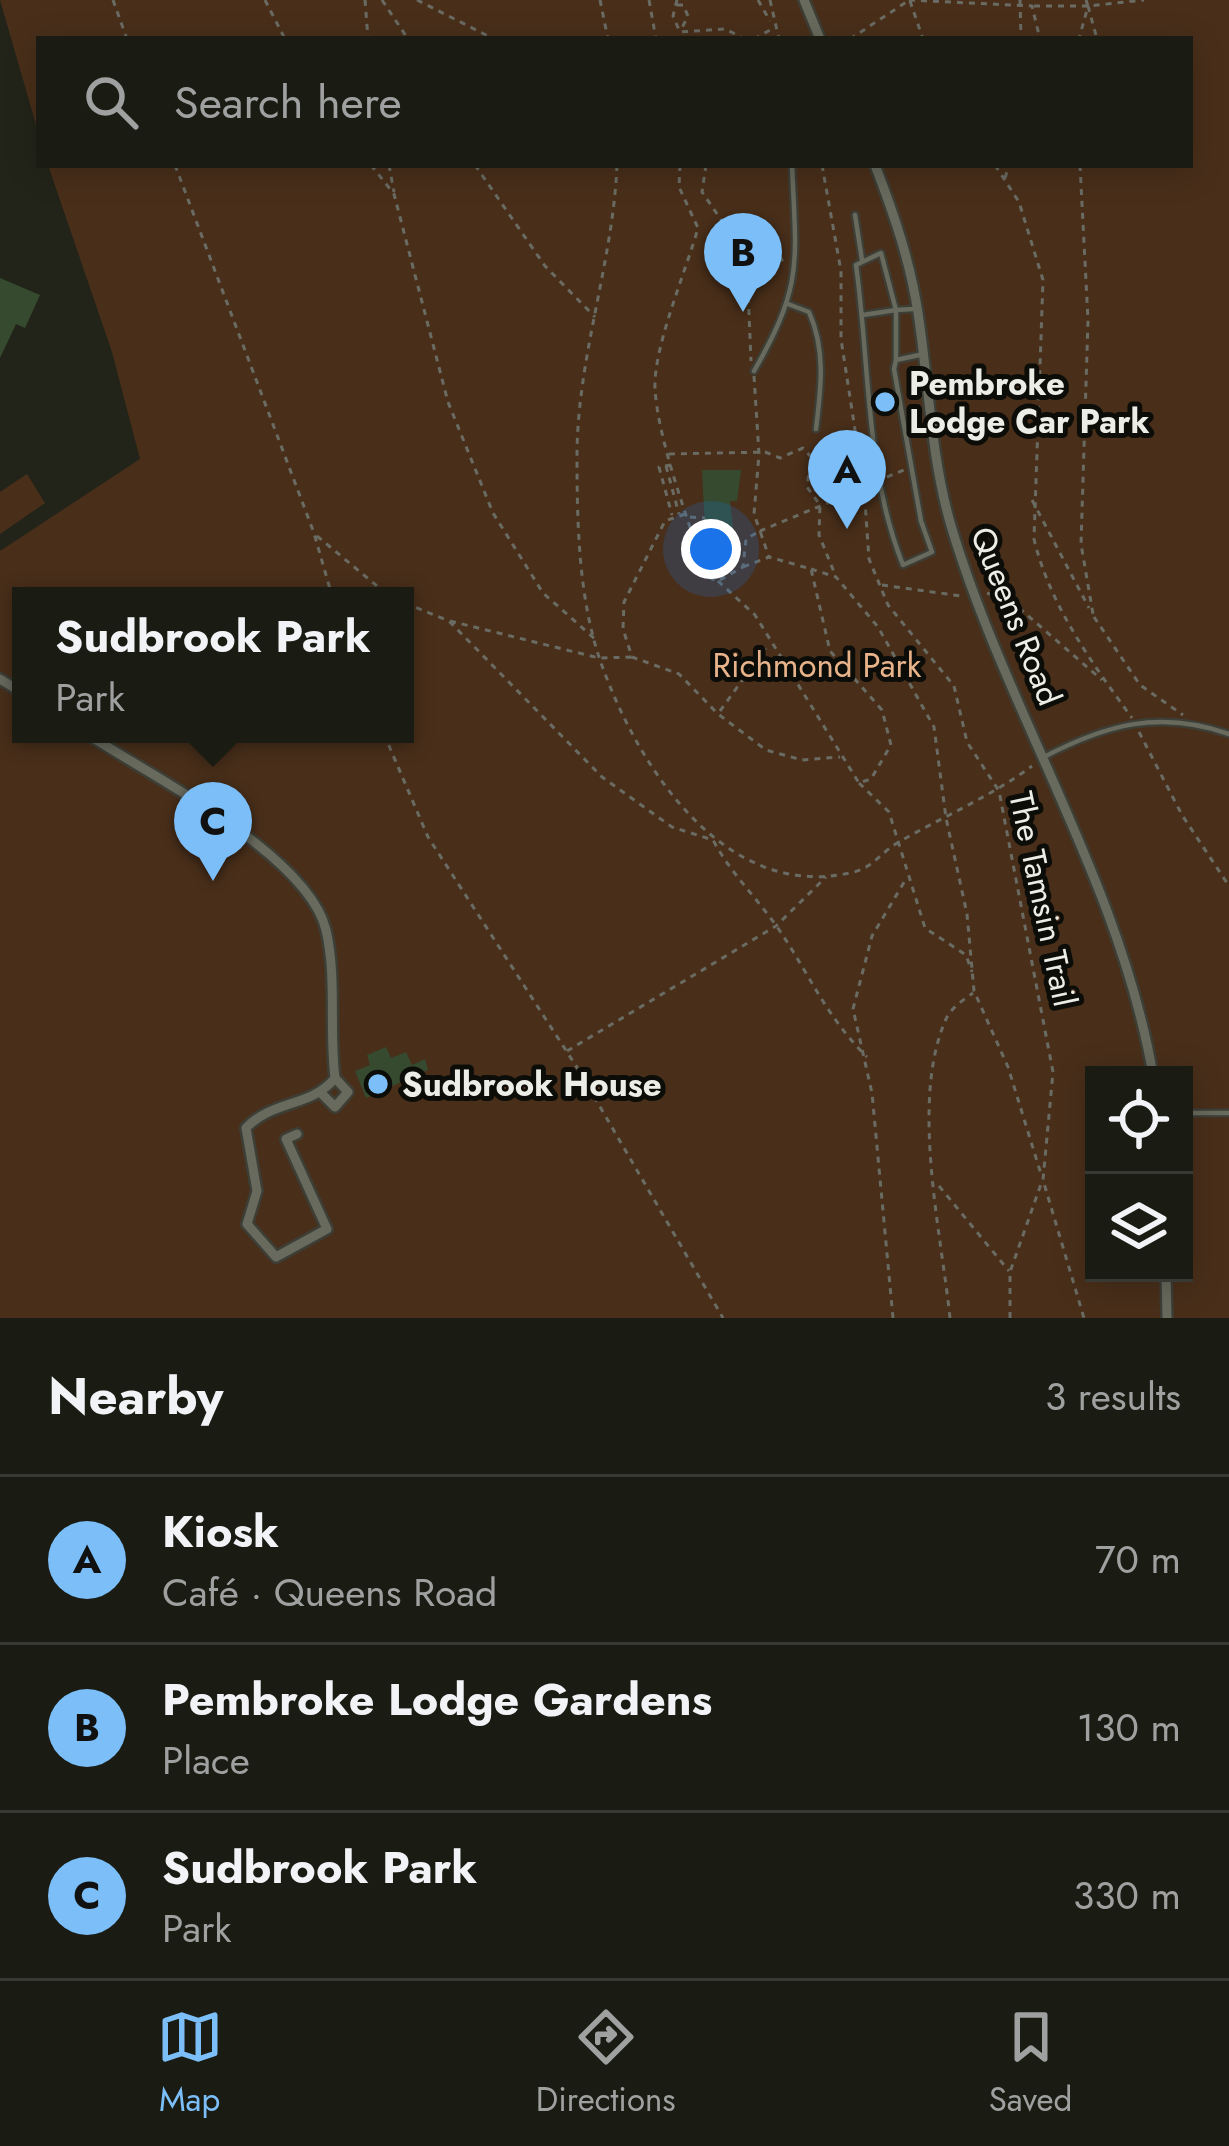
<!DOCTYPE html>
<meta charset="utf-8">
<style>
:root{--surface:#1a1b13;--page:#272821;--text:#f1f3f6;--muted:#9fa1a0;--line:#383933;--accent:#7bbef8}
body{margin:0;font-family:Jost,sans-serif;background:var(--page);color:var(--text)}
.controls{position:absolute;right:36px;bottom:36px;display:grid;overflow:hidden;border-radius:0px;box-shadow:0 6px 30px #0003}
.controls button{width:108px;height:108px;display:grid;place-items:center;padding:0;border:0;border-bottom:3px solid var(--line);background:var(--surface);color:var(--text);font:60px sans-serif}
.you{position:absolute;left:711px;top:549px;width:42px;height:42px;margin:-30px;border:9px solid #fff;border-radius:50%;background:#1a73e8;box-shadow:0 0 0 18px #1a73e833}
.badge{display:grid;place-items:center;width:78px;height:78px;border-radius:50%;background:var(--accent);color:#111;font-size:39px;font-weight:700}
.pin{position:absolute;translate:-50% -99px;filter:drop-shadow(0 3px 6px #0008)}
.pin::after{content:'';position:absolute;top:63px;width:42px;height:36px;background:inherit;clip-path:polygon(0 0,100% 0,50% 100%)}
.popup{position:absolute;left:12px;top:587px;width:402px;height:156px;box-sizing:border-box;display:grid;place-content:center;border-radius:0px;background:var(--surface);filter:drop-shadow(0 3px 9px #0005);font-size:39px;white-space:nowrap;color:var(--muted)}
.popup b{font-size:45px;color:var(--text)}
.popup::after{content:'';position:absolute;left:50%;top:100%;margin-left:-24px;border:24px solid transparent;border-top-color:var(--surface)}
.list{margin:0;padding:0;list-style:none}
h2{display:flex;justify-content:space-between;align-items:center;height:156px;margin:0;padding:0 48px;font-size:51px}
h2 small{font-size:39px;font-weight:400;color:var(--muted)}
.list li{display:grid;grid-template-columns:78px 1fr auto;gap:36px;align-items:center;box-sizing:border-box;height:168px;padding:0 48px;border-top:3px solid var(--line)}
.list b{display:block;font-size:45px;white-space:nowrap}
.list p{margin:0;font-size:39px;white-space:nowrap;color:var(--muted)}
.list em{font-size:39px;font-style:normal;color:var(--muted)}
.icon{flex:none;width:66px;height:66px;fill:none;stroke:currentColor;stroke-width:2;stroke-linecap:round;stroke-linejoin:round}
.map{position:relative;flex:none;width:1229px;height:1318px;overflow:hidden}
.search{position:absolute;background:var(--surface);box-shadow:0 6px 30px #0003;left:36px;right:36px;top:36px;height:132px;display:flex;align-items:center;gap:30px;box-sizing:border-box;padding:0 42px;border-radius:0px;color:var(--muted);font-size:45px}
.sheet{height:660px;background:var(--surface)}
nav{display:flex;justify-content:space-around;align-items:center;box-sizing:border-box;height:168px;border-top:3px solid var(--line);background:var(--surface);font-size:33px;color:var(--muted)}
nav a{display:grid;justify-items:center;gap:6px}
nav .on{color:var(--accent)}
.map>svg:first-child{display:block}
.green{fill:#492f1a;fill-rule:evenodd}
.building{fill:#354a2f}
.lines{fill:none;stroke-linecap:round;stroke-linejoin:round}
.lane-casing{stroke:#3d3e36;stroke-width:9}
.street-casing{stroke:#3d3e36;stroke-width:14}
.path{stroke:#6a6b62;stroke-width:3;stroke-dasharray:6 6;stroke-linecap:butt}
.lane{stroke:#686a5d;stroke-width:4.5}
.street{stroke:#686a5d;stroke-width:9}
.poi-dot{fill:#7bbef8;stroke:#0c0d08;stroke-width:4.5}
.labels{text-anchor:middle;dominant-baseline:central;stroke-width:10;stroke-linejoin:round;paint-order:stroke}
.poi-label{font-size:33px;font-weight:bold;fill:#ecede6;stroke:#0c0d08;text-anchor:start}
.street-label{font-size:33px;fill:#ecede6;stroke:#0c0d08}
.park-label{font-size:33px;fill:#e8b38b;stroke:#0c0d08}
</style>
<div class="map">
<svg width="1229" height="1318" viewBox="0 0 1229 1318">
<rect width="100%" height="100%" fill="#232419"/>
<path class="green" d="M 0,0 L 1229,0 L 1229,1318 L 0,1318 L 0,551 L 140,459 L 112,352 L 48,165 L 1190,165 L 1190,39 L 39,39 L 39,135 ZM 21,596 L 405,596 L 405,734 L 21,734 ZM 1094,1075 L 1184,1075 L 1184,1273 L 1094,1273 Z
M 27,474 L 45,503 L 0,534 L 0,492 Z"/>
<path class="building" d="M 0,278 L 40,295 L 25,328 L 16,324 L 0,358 Z
M 838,453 L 842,476 L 824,479 L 820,456 Z
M 702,470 L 741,470 L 737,501 L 730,501 L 733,528 L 726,531 L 733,564 L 710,572 L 693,533 L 705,529 Z
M 386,1047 L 391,1058 L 406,1052 L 412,1065 L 425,1059 L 428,1070 L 366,1098 L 355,1071 L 370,1065 L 367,1055 Z"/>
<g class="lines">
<defs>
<path id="lane" d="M 855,215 L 862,260
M 788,304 L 809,312 C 826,350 821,388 816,429
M 913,309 L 896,310 L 881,253 L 856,265 C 870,365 865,470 903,565 L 932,552 L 921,521 L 894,369 L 896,360 L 924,354
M 863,315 L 896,310 L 896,360
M 754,371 C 804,284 796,262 792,165
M 1044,757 C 1107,724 1160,710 1229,734
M 1184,1113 L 1229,1113"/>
<path id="street" d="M 804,0 L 820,39
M 875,165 C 894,214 910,261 918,313 C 929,384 931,460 952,529 C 1008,714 1120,883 1153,1075
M 0,679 L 21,692
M 87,734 C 151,776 308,855 326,930 C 337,977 329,1030 335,1078 L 348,1092 L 335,1107 L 322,1094
M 297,1134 L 286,1139 L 327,1229 L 276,1257 L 247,1224 L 257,1191 L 246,1128 C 272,1100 312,1107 335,1078
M 1166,1273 L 1167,1318"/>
</defs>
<use href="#lane" class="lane-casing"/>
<use href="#street" class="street-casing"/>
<path class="path" d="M 113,0 L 127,39
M 265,0 L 285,39
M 365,0 L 368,39
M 382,0 L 408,39
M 417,0 L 494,39
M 600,0 L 608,39
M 649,0 L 656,39
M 677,0 L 673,16 L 680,32 L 725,29 L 745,39
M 758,0 L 770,21
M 770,0 L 779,39
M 909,0 L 1032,6 L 1040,39
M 1020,0 L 1021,39
M 1086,0 L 1088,6 L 1144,0
M 910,1 L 923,39
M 677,5 L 683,5 L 688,16 L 680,32
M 1034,6 L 1088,6 L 1079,39
M 1088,6 L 1097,39
M 754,39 L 772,29
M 850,39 L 908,1
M 175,165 L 314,533 L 332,596
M 371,165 L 394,194 L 448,402 L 493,513 L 543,593 L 595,639
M 389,165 L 394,192
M 475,165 L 545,266 L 595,317
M 617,165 C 613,262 578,355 577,453 C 577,520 578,595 600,660 C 636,764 724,904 854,872 C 874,867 882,851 899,842 C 944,816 990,797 1032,766
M 680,165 L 679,187 L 698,228 C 686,271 653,348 655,389 C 658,441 690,526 707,577 L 718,581 L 743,567 L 746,539 L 760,531 L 769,557
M 706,165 L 702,192 L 733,237 L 748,290 L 751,361
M 822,165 L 841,271 L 841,339 L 864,488 L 869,559 L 888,605 L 954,686 L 967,742 L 999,791 L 1053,1072 L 1043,1180 L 1084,1318
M 995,165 L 1019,202 L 1043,280 L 1034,539 C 1050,606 1092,663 1132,718
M 1080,165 L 1088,320 L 1081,544 L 1093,614
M 1005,178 L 1009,165
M 726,248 L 737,230 L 763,224 L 784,264
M 754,376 L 759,454 L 754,514 L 760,531 L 873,484
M 669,454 L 765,452 L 780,458 L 803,448 L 811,457 L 807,487 L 820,505 L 819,535 L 836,577
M 671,465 L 659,467 L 672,515
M 666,466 L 679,514
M 887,477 L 906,469
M 1032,500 L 1089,608
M 685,514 L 665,521 L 624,602 L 623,629 L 632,657 L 679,674 L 718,714 L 766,750 L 802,760 L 840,757
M 690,517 L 705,518
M 317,536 L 389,596
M 811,569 L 836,577 L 878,627 L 934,727 L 946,818 L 967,914 L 974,991 L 1008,1067 L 1041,1174
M 718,581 L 755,615 L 859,783 L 871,779 L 891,745 L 882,710 L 830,651 L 811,569 L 769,557 L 743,567
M 882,585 L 961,596
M 987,593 L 1011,601 L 1102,680
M 405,603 L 449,621 L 602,777 L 672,827 L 713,840 C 730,872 754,895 775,924 C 809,972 823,1013 867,1057
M 1094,617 L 1140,685 L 1183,715
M 450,621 L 599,658 L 632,657
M 720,711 L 767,646
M 1139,732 L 1182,815 L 1229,886
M 384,734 L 428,837 L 578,1069 L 723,1318
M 859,783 L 889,812 L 925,928 L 966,955 L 972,972
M 567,1051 L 776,926 L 826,877
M 939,1186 L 1009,1271
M 893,1318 L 872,1093 L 853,1009 L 872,936 L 906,879
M 950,1318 C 941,1231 910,1100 946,1019 C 951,1008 963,1000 973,993
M 1010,1318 L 1010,1272 L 1041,1184"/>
<use href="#lane" class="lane"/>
<use href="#street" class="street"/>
</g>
<g class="poi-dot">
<circle cx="885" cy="402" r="12"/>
<circle cx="378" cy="1084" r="12"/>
</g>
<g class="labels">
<g class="poi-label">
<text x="909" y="383">Pembroke<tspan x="909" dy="38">Lodge Car Park</tspan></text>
<text x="402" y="1084">Sudbrook House</text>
</g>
<g class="street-label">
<text transform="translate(1016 616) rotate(68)">Queens Road</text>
<text transform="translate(1043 899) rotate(78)">The Tamsin Trail</text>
</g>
<g class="park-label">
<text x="817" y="665">Richmond Park</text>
</g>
</g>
</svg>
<div class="controls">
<button><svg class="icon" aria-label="locate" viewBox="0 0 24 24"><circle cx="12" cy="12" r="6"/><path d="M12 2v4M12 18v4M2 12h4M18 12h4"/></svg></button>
<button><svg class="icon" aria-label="layers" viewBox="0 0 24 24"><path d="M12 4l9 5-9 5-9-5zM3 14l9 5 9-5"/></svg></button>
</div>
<div class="you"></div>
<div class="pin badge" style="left:847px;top:529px">A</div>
<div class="pin badge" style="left:743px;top:312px">B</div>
<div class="pin badge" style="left:213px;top:881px">C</div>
<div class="popup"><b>Sudbrook Park</b>Park</div>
<div class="search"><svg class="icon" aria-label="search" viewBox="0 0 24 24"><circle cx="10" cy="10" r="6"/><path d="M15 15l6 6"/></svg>Search here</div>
</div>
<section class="sheet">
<h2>Nearby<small>3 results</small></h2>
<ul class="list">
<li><span class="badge">A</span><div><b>Kiosk</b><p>Café · Queens Road</p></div><em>70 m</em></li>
<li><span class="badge">B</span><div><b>Pembroke Lodge Gardens</b><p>Place</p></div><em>130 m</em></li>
<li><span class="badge">C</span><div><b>Sudbrook Park</b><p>Park</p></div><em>330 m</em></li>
</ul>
</section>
<nav>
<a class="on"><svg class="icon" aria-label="map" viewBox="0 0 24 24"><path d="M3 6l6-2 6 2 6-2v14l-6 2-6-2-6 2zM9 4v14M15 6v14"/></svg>Map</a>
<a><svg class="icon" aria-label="directions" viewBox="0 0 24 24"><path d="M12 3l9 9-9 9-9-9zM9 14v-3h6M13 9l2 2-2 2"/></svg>Directions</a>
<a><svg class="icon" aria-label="saved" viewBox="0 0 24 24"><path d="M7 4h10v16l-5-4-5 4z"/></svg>Saved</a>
</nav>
